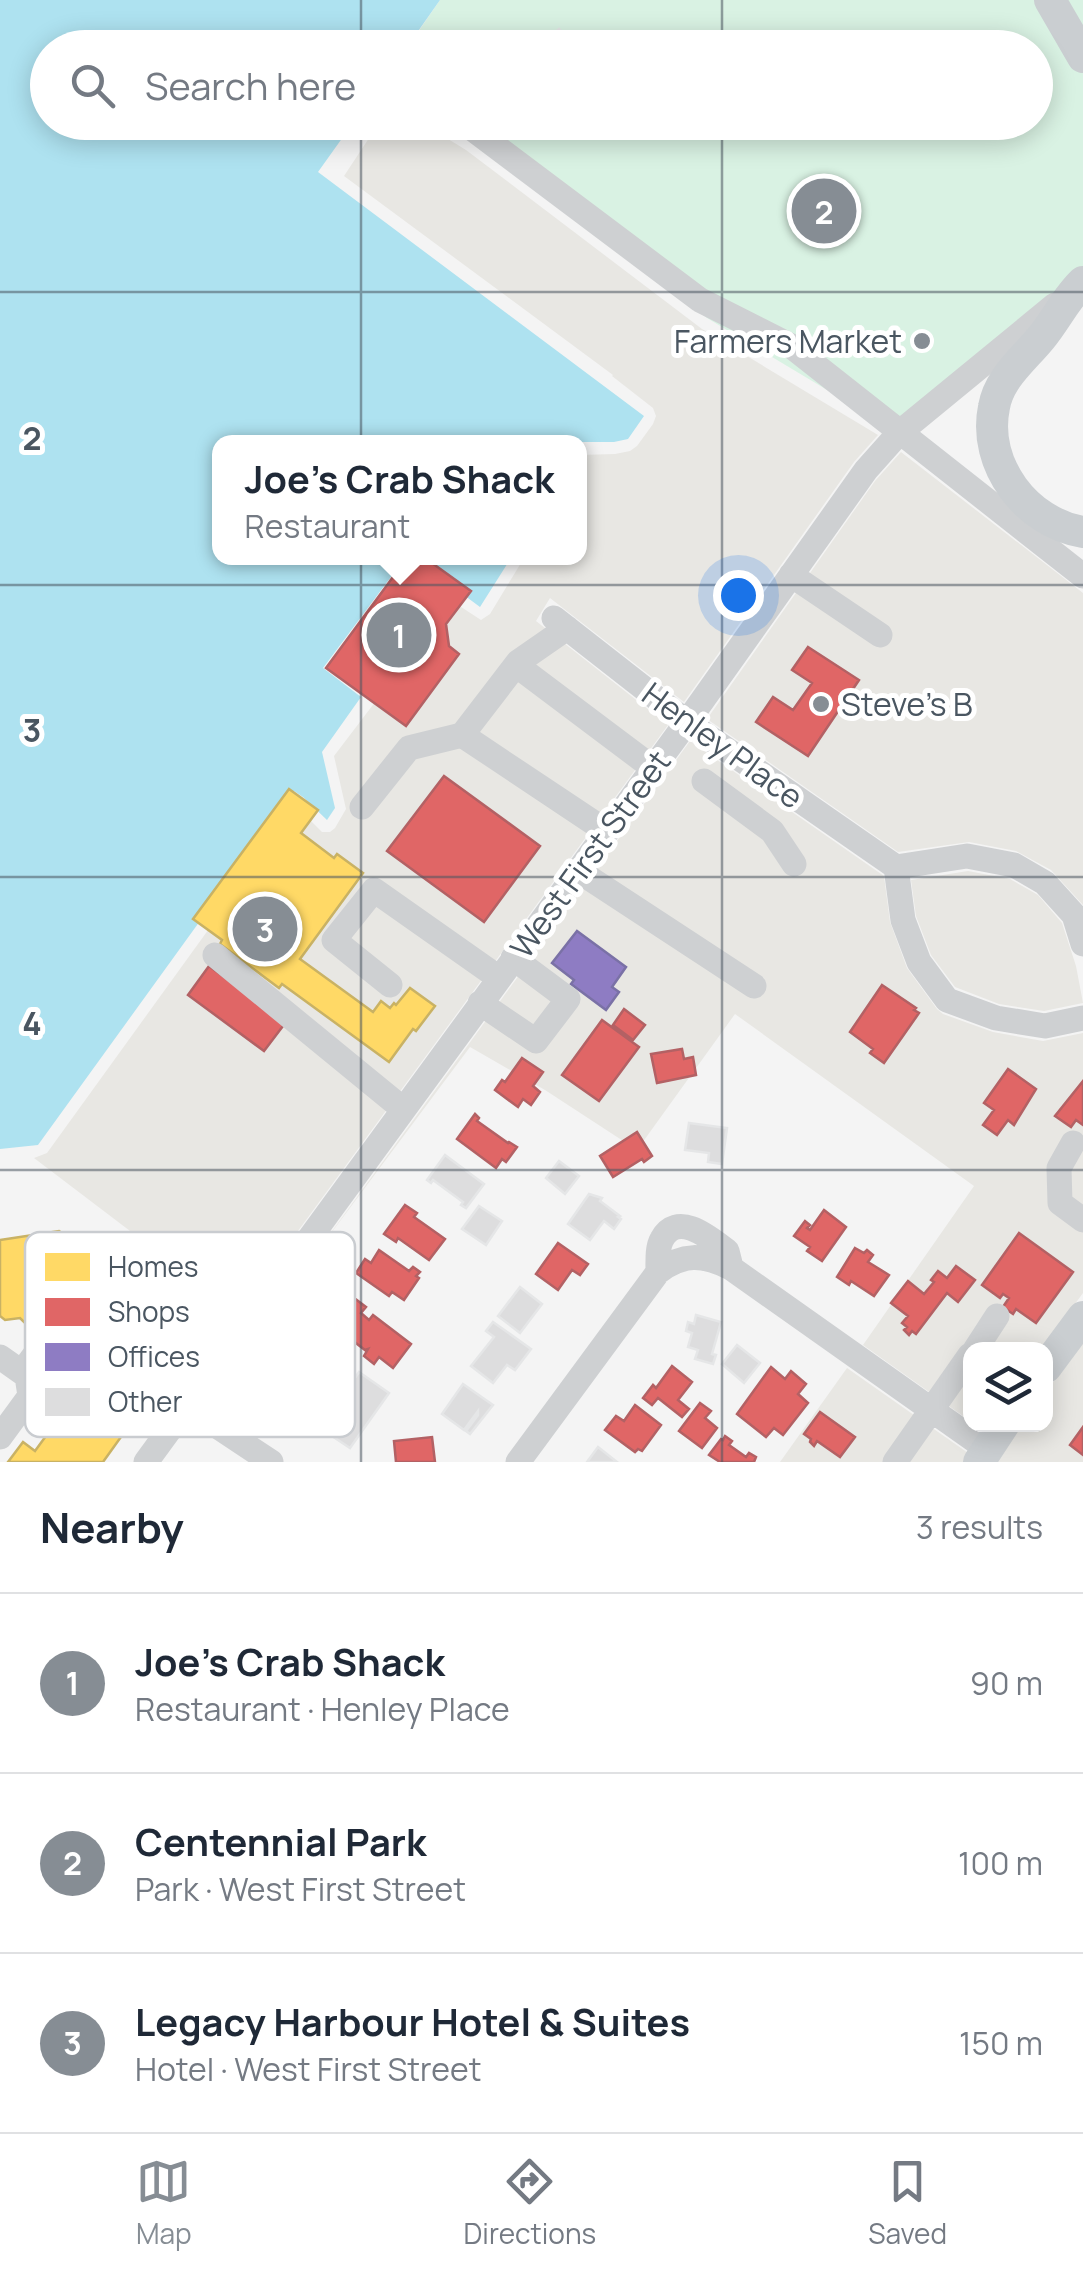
<!DOCTYPE html>
<meta charset="utf-8">
<style>
:root{--surface:#fff;--page:#f2f2f3;--text:#1f2937;--muted:#747a83;--line:#e0e1e3;--accent:#868d94}
body{margin:0;font-family:Manrope,sans-serif;background:var(--page);color:var(--text)}
.controls{position:absolute;right:30px;bottom:30px;display:grid;overflow:hidden;border-radius:20px;box-shadow:0 5px 25px #0003}
.controls button{width:90px;height:90px;display:grid;place-items:center;padding:0;border:0;border-bottom:2px solid var(--line);background:var(--surface);color:var(--text);font:50px sans-serif}
.you{position:absolute;left:738px;top:595px;width:35px;height:35px;margin:-25px;border:8px solid #fff;border-radius:50%;background:#1a73e8;box-shadow:0 0 0 15px #1a73e833}
.badge{display:grid;place-items:center;width:65px;height:65px;border-radius:50%;background:var(--accent);color:#fff;font-size:32px;font-weight:700}
.pin{position:absolute;translate:-50% -50%;border:5px solid #fff;box-shadow:0 2px 10px #0006}
.popup{position:absolute;left:212px;top:435px;width:375px;height:130px;box-sizing:border-box;display:grid;place-content:center;border-radius:20px;background:var(--surface);filter:drop-shadow(0 2px 8px #0005);font-size:32px;white-space:nowrap;color:var(--muted)}
.popup b{font-size:38px;color:var(--text)}
.popup::after{content:'';position:absolute;left:50%;top:100%;margin-left:-20px;border:20px solid transparent;border-top-color:var(--surface)}
.list{margin:0;padding:0;list-style:none}
h2{display:flex;justify-content:space-between;align-items:center;height:130px;margin:0;padding:0 40px;font-size:42px}
h2 small{font-size:32px;font-weight:400;color:var(--muted)}
.list li{display:grid;grid-template-columns:65px 1fr auto;gap:30px;align-items:center;box-sizing:border-box;height:180px;padding:0 40px;border-top:2px solid var(--line)}
.list b{display:block;font-size:38px;white-space:nowrap}
.list p{margin:0;font-size:32px;white-space:nowrap;color:var(--muted)}
.list em{font-size:32px;font-style:normal;color:var(--muted)}
.icon{flex:none;width:55px;height:55px;fill:none;stroke:currentColor;stroke-width:2;stroke-linecap:round;stroke-linejoin:round}
.map{position:relative;flex:none;width:1083px;height:1462px;overflow:hidden}
.search{position:absolute;background:var(--surface);box-shadow:0 5px 25px #0003;left:30px;right:30px;top:30px;height:110px;display:flex;align-items:center;gap:25px;box-sizing:border-box;padding:0 35px;border-radius:55px;color:var(--muted);font-size:38px}
.sheet{height:670px;background:var(--surface)}
nav{display:flex;justify-content:space-around;align-items:center;box-sizing:border-box;height:140px;border-top:2px solid var(--line);background:var(--surface);font-size:28px;color:var(--muted)}
nav a{display:grid;justify-items:center;gap:5px}
nav .on{color:var(--accent)}
.map>svg:first-child{display:block}
.commercial{fill:#e8e7e3}
.green{fill:#d9f2e3}
.water{fill:#aee2f0}
.homes{fill:#ffd966;stroke:#c9b264;stroke-width:2.5}
.shops{fill:#e06666;stroke:#b36164;stroke-width:2.5}
.offices{fill:#8e7cc3;stroke:#7a71a6;stroke-width:2.5}
.building{fill:#ddddde;stroke:#e5e6e7;stroke-width:2.5}
.lines{fill:none;stroke-linecap:round;stroke-linejoin:round}
.minor{stroke:#ced0d2;stroke-width:25}
.major{stroke:#caced1;stroke-width:32}
.grid{fill:none;stroke:#4a5661;stroke-width:2.5;stroke-opacity:0.55}
.poi-dot{fill:#868d94;stroke:#fff;stroke-width:4}
.labels{text-anchor:middle;dominant-baseline:central;stroke-width:10;stroke-linejoin:round;paint-order:stroke}
.poi-label{font-size:32px;fill:#4a5661;stroke:#fff;text-anchor:end}
.street-label{font-size:32px;fill:#4a5661;stroke:#fff}
.key{fill:#fff;stroke:#c9ccd0;stroke-width:2.5}
.key-label{font-size:28px;fill:#4a5661}
.grid-label{font-size:32px;text-anchor:middle;font-weight:bold;fill:#4a5661;stroke:#fff;stroke-width:10;stroke-linejoin:round;paint-order:stroke}
</style>
<div class="map">
<svg width="1083" height="1462" viewBox="0 0 1083 1462">
<rect width="100%" height="100%" fill="#f4f4f4"/>
<path class="commercial" d="M 379,123 L 422,123 L 466,150 L 702,329 L 878,435 L 854,462 L 684,702 L 550,598 L 536,621 L 668,725 L 238,1313 L 34,1158 L 47,1153 L 297,807 L 322,832 L 330,832 L 335,828 L 346,809 L 334,756 L 452,601 L 481,620 L 490,614 L 524,558 L 579,558 L 579,455 L 615,454 L 630,451 L 637,446 L 653,424 L 656,416 L 653,408 L 612,376 L 613,375 L 344,176 Z
M 901,452 L 1083,593 L 1083,905 L 1051,870 L 1016,851 L 969,842 L 898,852 L 707,719 L 875,481 Z
M 690,741 L 884,876 L 890,922 L 907,968 L 937,1009 L 943,1014 L 993,1032 L 1043,1041 L 1083,1033 L 1083,1293 L 1042,1349 L 970,1350 L 970,1421 L 863,1345 L 974,1186 L 735,1014 L 637,1150 L 545,1090 L 470,1047 L 314,1256 Z
M 968,871 L 1010,879 L 1038,895 L 1062,923 L 1076,966 L 1083,1003 L 1044,1011 L 999,1004 L 955,987 L 931,955 L 916,916 L 911,880 Z
M 1083,1341 L 1083,1462 L 995,1462 L 1022,1425 L 1046,1424 L 1046,1392 Z
M 847,1368 L 968,1453 L 963,1462 L 780,1462 Z"/>
<path class="green" d="M 440,0 L 1083,0 L 1083,282 L 899,433 L 707,318 L 472,139 L 445,123 L 1036,122 L 1036,48 L 407,48 Z"/>
<path class="water" d="M 0,0 L 440,0 L 407,47 L 48,48 L 48,122 L 353,123 L 318,172 L 644,416 L 628,439 L 614,442 L 219,442 L 219,558 L 405,558 L 323,668 L 361,697 L 322,752 L 335,808 L 327,820 L 303,797 L 294,791 L 38,1145 L 0,1149 Z
M 414,558 L 511,558 L 480,607 Z"/>
<path class="homes" d="M 289,789 L 318,810 L 301,833 L 334,858 L 337,854 L 363,873 L 300,959 L 373,1012 L 381,1001 L 390,1008 L 394,1003 L 396,1005 L 410,988 L 435,1006 L 416,1031 L 413,1029 L 389,1062 L 282,984 L 279,988 L 220,944 L 222,940 L 193,919 Z
M 59,1231 L 69,1238 L 80,1301 L 71,1311 L 58,1313 L 54,1319 L 25,1323 L 20,1318 L 5,1320 L 0,1316 L 0,1240 Z
M 135,1314 L 184,1349 L 103,1462 L 8,1462 L 23,1442 L 35,1451 Z"/>
<path class="shops" d="M 407,558 L 425,558 L 471,591 L 446,624 L 449,646 L 459,654 L 406,726 L 326,668 Z
M 808,647 L 859,680 L 808,756 L 756,722 L 773,697 L 793,710 L 812,683 L 792,670 Z
M 444,776 L 540,846 L 484,922 L 387,851 Z
M 209,966 L 286,1022 L 264,1051 L 188,995 Z
M 882,985 L 916,1008 L 914,1010 L 919,1013 L 884,1063 L 870,1053 L 873,1049 L 850,1032 Z
M 624,1009 L 645,1025 L 633,1040 L 613,1025 Z
M 602,1020 L 639,1047 L 599,1101 L 562,1075 Z
M 682,1049 L 684,1059 L 693,1057 L 696,1075 L 657,1083 L 651,1054 Z
M 522,1058 L 543,1072 L 533,1086 L 540,1092 L 531,1105 L 523,1099 L 518,1107 L 495,1090 L 502,1080 L 505,1082 Z
M 1008,1069 L 1036,1089 L 1014,1125 L 1008,1120 L 997,1135 L 983,1125 L 994,1110 L 984,1103 Z
M 1083,1081 L 1083,1125 L 1076,1120 L 1071,1127 L 1055,1116 Z
M 475,1114 L 479,1118 L 477,1121 L 508,1143 L 509,1142 L 517,1147 L 506,1162 L 502,1159 L 496,1168 L 457,1139 Z
M 637,1132 L 652,1156 L 644,1162 L 642,1159 L 613,1177 L 600,1156 Z
M 405,1205 L 417,1213 L 414,1217 L 445,1239 L 429,1260 L 398,1238 L 396,1242 L 384,1234 Z
M 824,1210 L 846,1227 L 822,1261 L 807,1251 L 810,1247 L 794,1236 L 805,1221 L 810,1225 L 807,1228 L 810,1230 Z
M 1019,1233 L 1073,1272 L 1036,1323 L 1016,1309 L 1013,1314 L 1003,1307 L 1009,1298 L 1003,1294 L 1000,1298 L 982,1285 Z
M 558,1243 L 588,1264 L 580,1275 L 572,1270 L 558,1290 L 536,1274 Z
M 855,1248 L 864,1253 L 867,1250 L 873,1255 L 868,1262 L 889,1275 L 874,1296 L 851,1281 L 849,1285 L 837,1277 Z
M 379,1250 L 409,1271 L 413,1267 L 420,1272 L 416,1276 L 419,1278 L 404,1300 L 392,1292 L 389,1296 L 356,1273 L 365,1259 L 371,1263 Z
M 956,1266 L 975,1280 L 958,1302 L 947,1293 L 916,1334 L 912,1331 L 909,1335 L 904,1330 L 907,1327 L 902,1323 L 908,1316 L 891,1303 L 908,1281 L 924,1294 L 934,1282 L 931,1280 L 938,1271 L 947,1278 Z
M 325,1276 L 366,1307 L 361,1313 L 369,1320 L 373,1315 L 411,1344 L 393,1368 L 379,1357 L 374,1364 L 364,1356 L 368,1349 L 365,1350 L 304,1303 Z
M 672,1366 L 692,1382 L 678,1400 L 689,1409 L 682,1417 L 658,1398 L 652,1405 L 643,1398 L 653,1385 L 656,1388 Z
M 771,1367 L 785,1379 L 791,1371 L 806,1384 L 798,1394 L 808,1403 L 783,1435 L 774,1428 L 766,1437 L 737,1414 Z
M 700,1403 L 711,1411 L 705,1418 L 717,1428 L 702,1448 L 679,1431 Z
M 635,1405 L 661,1425 L 642,1451 L 638,1449 L 635,1452 L 605,1430 L 616,1416 L 624,1421 Z
M 820,1412 L 855,1437 L 840,1457 L 817,1441 L 814,1446 L 810,1442 L 811,1439 L 804,1434 Z
M 1083,1427 L 1083,1455 L 1070,1445 Z
M 725,1436 L 732,1441 L 729,1445 L 746,1457 L 749,1453 L 756,1457 L 754,1462 L 720,1462 L 709,1455 L 721,1439 L 723,1440 Z
M 432,1437 L 435,1462 L 396,1462 L 394,1441 Z"/>
<path class="offices" d="M 577,931 L 626,967 L 612,987 L 619,992 L 606,1010 L 571,984 L 574,980 L 552,963 Z"/>
<path class="building" d="M 559,29 L 573,48 L 535,48 Z
M 689,1123 L 727,1128 L 722,1164 L 708,1162 L 709,1153 L 685,1150 Z
M 445,1155 L 484,1184 L 466,1208 L 461,1205 L 463,1202 L 433,1180 L 431,1183 L 427,1180 Z
M 559,1161 L 579,1176 L 565,1194 L 546,1178 Z
M 589,1194 L 602,1198 L 600,1201 L 620,1216 L 618,1217 L 621,1219 L 614,1229 L 604,1221 L 590,1240 L 568,1224 Z
M 479,1206 L 502,1221 L 486,1245 L 462,1229 Z
M 520,1287 L 542,1304 L 520,1333 L 498,1316 Z
M 696,1315 L 721,1322 L 712,1354 L 716,1355 L 713,1364 L 695,1359 L 698,1350 L 688,1347 L 692,1333 L 686,1331 L 688,1322 L 694,1324 Z
M 493,1322 L 531,1349 L 515,1370 L 507,1365 L 493,1383 L 471,1366 L 494,1337 L 486,1331 Z
M 737,1345 L 760,1363 L 744,1383 L 722,1364 Z
M 359,1372 L 389,1393 L 350,1448 L 320,1428 Z
M 463,1384 L 493,1405 L 470,1434 L 466,1431 L 478,1415 L 478,1411 L 464,1430 L 442,1414 Z
M 598,1447 L 617,1462 L 587,1462 Z"/>
<g class="lines">
<path class="minor" d="M 474,130 L 700,300 L 791,346 L 1083,576
M 791,575 L 880,635
M 554,618 L 687,722 L 896,867 L 967,856 L 1014,865 L 1045,883 L 1074,915 L 1083,944
M 516,665 L 653,768
M 462,735 L 518,662 L 567,628
M 704,781 L 772,831 L 794,864
M 362,807 L 409,748 L 462,735 L 606,831
M 896,867 L 903,920 L 919,962 L 947,1000 L 996,1018 L 1045,1026 L 1083,1018
M 577,870 L 754,986
M 215,955 L 403,1109
M 390,985 L 334,940 L 374,890 L 499,978
M 480,1003 L 536,1041 L 568,999 L 513,958
M 1073,1143 L 1059,1168 L 1060,1203 L 1083,1220
M 658,1272 C 658,1262 657,1247 662,1239 C 678,1210 711,1239 727,1251 L 730,1263
M 975,1350 L 997,1316
M 0,1357 L 27,1376 L 30,1396
M 22,1372 L 42,1345
M 187,1406 L 271,1462
M 0,1437 L 30,1396 L 48,1395 L 93,1332
M 146,1462 L 687,722 L 866,470 L 899,433 L 1055,305
M 518,1462 L 658,1272 C 683,1253 703,1254 731,1268 L 987,1449
M 895,1462 L 970,1355"/>
<path class="major" d="M 1050,0 L 1083,57
M 1083,282 C 1066,298 1056,320 1041,338 C 1023,360 999,378 994,407 C 982,465 1027,523 1083,532
M 1046,1367 L 1083,1317
M 979,1462 L 1004,1424"/>
</g>
<path class="grid" d="M 361,0 L 361,48M 722,0 L 722,48M 361,122 L 361,1462M 722,122 L 722,1462M 0,292 L 1083,292M 0,585 L 1083,585M 0,877 L 1083,877M 0,1170 L 1083,1170"/>
<g class="poi-dot">
<circle cx="922" cy="341" r="10"/>
<circle cx="821" cy="704" r="10"/>
</g>
<g class="labels">
<g class="poi-label">
<text x="902" y="341">Farmers Market</text>
<text x="841" y="704" text-anchor="start">Steve's B</text>
</g>
<g class="street-label">
<text transform="translate(723 745) rotate(36)">Henley Place</text>
<text transform="translate(590 854) rotate(-54)">West First Street</text>
</g>
</g>
<rect x="25" y="1232" width="330" height="205" rx="15" class="key"/>
<rect x="45" y="1253" width="45" height="28" fill="#ffd966"/>
<rect x="45" y="1298" width="45" height="28" fill="#e06666"/>
<rect x="45" y="1343" width="45" height="28" fill="#8e7cc3"/>
<rect x="45" y="1388" width="45" height="28" fill="#ddddde"/>
<g class="key-label">
<text x="108" y="1277">Homes</text>
<text x="108" y="1322">Shops</text>
<text x="108" y="1367">Offices</text>
<text x="108" y="1412">Other</text>
</g>
<g class="grid-label">
<text x="32" y="450">2</text>
<text x="32" y="742">3</text>
<text x="32" y="1035">4</text>
</g>
</svg>
<div class="controls">
<button><svg class="icon" aria-label="layers" viewBox="0 0 24 24"><path d="M12 4l9 5-9 5-9-5zM3 14l9 5 9-5"/></svg></button>
</div>
<div class="you"></div>
<div class="pin badge" style="left:399px;top:635px">1</div>
<div class="popup"><b>Joe's Crab Shack</b>Restaurant</div>
<div class="pin badge" style="left:824px;top:211px">2</div>
<div class="pin badge" style="left:265px;top:929px">3</div>
<div class="search"><svg class="icon" aria-label="search" viewBox="0 0 24 24"><circle cx="10" cy="10" r="6"/><path d="M15 15l6 6"/></svg>Search here</div>
</div>
<section class="sheet">
<h2>Nearby<small>3 results</small></h2>
<ul class="list">
<li><span class="badge">1</span><div><b>Joe's Crab Shack</b><p>Restaurant · Henley Place</p></div><em>90 m</em></li>
<li><span class="badge">2</span><div><b>Centennial Park</b><p>Park · West First Street</p></div><em>100 m</em></li>
<li><span class="badge">3</span><div><b>Legacy Harbour Hotel &amp; Suites</b><p>Hotel · West First Street</p></div><em>150 m</em></li>
</ul>
</section>
<nav>
<a class="on"><svg class="icon" aria-label="map" viewBox="0 0 24 24"><path d="M3 6l6-2 6 2 6-2v14l-6 2-6-2-6 2zM9 4v14M15 6v14"/></svg>Map</a>
<a><svg class="icon" aria-label="directions" viewBox="0 0 24 24"><path d="M12 3l9 9-9 9-9-9zM9 14v-3h6M13 9l2 2-2 2"/></svg>Directions</a>
<a><svg class="icon" aria-label="saved" viewBox="0 0 24 24"><path d="M7 4h10v16l-5-4-5 4z"/></svg>Saved</a>
</nav>
